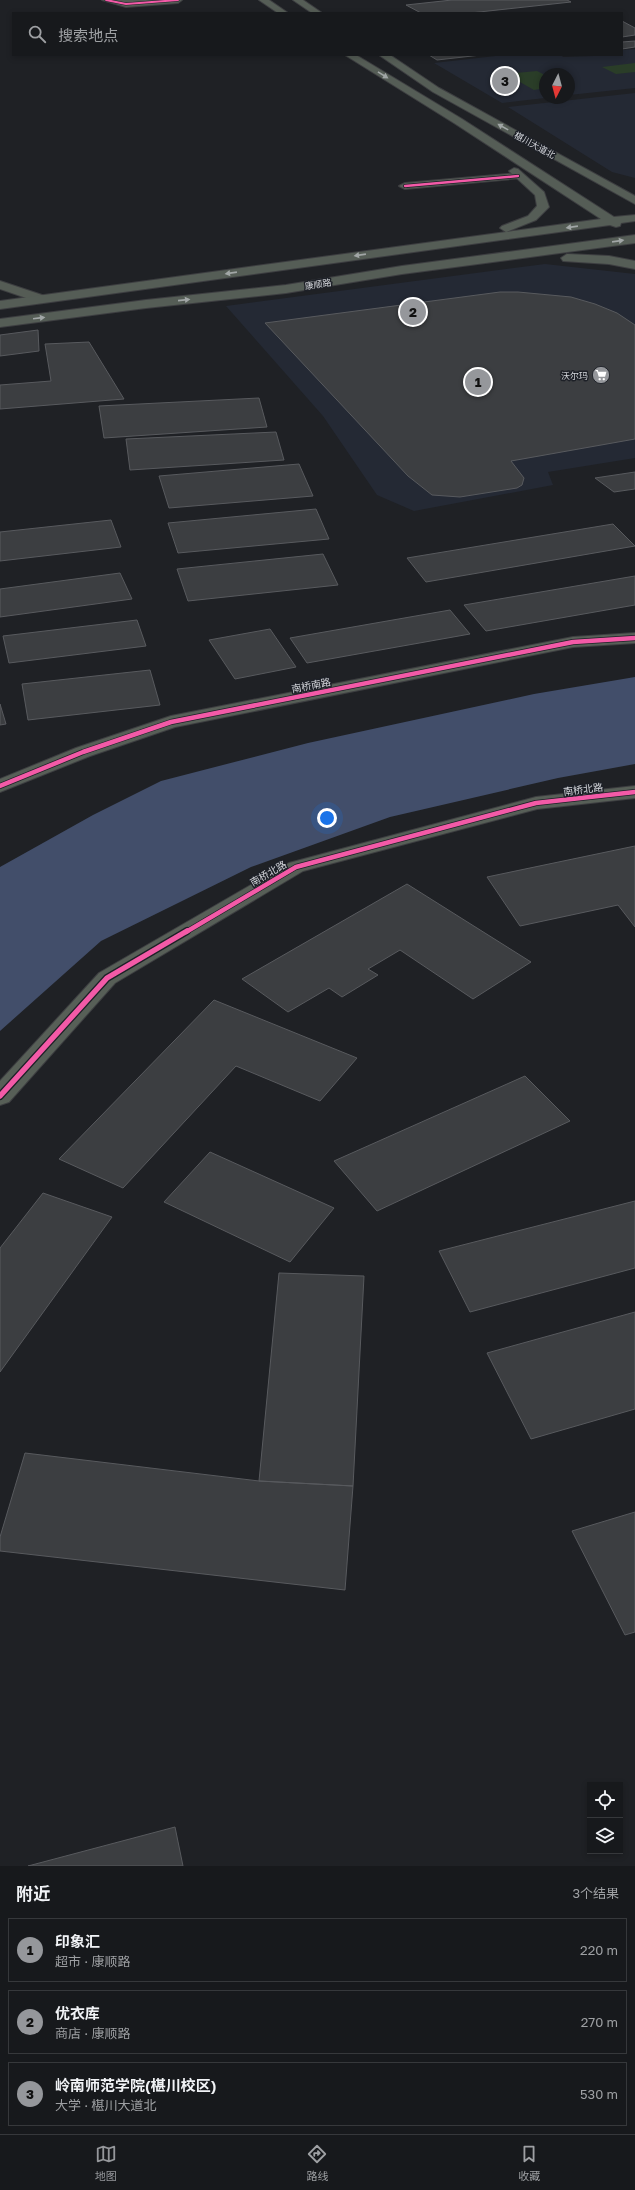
<!DOCTYPE html>
<html lang="zh">
<meta charset="utf-8">
<style>
:root{--surface:#17191c;--page:#242629;--text:#f1f3f6;--muted:#9ea0a3;--line:#36383b;--accent:#95979b}
body{margin:0;font-family:"Golos Text","Noto Sans SC",sans-serif;background:var(--page);color:var(--text)}
.controls{position:absolute;right:12px;bottom:12px;display:grid;overflow:hidden;border-radius:0px;box-shadow:0 2px 6px #0003}
.controls button{width:36px;height:36px;display:grid;place-items:center;padding:0;border:0;border-bottom:1px solid var(--line);background:var(--surface);color:var(--text);font:20px sans-serif}
.compass{position:absolute;left:539px;top:68px;width:36px;height:36px;border-radius:50%;background:var(--surface);box-shadow:0 2px 6px #0003;rotate:186deg}
.you{position:absolute;left:327px;top:818px;width:14px;height:14px;margin:-10px;border:3px solid #fff;border-radius:50%;background:#1a73e8;box-shadow:0 0 0 6px #1a73e833}
.badge{display:grid;place-items:center;width:26px;height:26px;border-radius:50%;background:var(--accent);color:#111;font-size:13px;font-weight:700}
.pin{position:absolute;translate:-50% -50%;border:2px solid #fff;box-shadow:0 1px 4px #0006}
.list{margin:0;padding:0;list-style:none}
h2{display:flex;justify-content:space-between;align-items:center;height:52px;margin:0;padding:0 16px;font-size:17px}
h2 small{font-size:13px;font-weight:400;color:var(--muted)}
.list li{display:grid;grid-template-columns:26px 1fr auto;gap:12px;align-items:center;box-sizing:border-box;height:64px;margin:0 8px 8px;padding:0 8px;border:1px solid var(--line);border-radius:0px}
.list b{display:block;font-size:15px;white-space:nowrap}
.list p{margin:0;font-size:13px;white-space:nowrap;color:var(--muted)}
.list em{font-size:13px;font-style:normal;color:var(--muted)}
.icon{flex:none;width:22px;height:22px;fill:none;stroke:currentColor;stroke-width:2;stroke-linecap:round;stroke-linejoin:round}
.map{position:relative;flex:none;width:635px;height:1866px;overflow:hidden}
.search{position:absolute;background:var(--surface);box-shadow:0 2px 6px #0003;left:12px;right:12px;top:12px;height:44px;display:flex;align-items:center;gap:10px;box-sizing:border-box;padding:0 14px;border-radius:0px;color:var(--muted);font-size:15px}
.sheet{height:268px;background:var(--surface)}
nav{display:flex;justify-content:space-around;align-items:center;box-sizing:border-box;height:56px;border-top:1px solid var(--line);background:var(--surface);font-size:11px;color:var(--muted)}
nav a{display:grid;justify-items:center;gap:2px}
nav .on{color:var(--accent)}
.map>svg:first-child{display:block}
.built{fill:#242934}
.green{fill:#2a3d28}
.water{fill:#424e6a}
.building{fill:#3c3e41;stroke:#585a5e}
.lines{fill:none;stroke-linecap:round;stroke-linejoin:round}
.street-casing{stroke:#3d3e41;stroke-width:2}
.secondary-casing{stroke:#3d3e41;stroke-width:2}
.primary-casing{stroke:#3d3e41;stroke-width:2}
.street{fill:#555c55;fill-rule:evenodd}
.secondary{fill:#575f57;fill-rule:evenodd}
.primary{fill:#555d56;fill-rule:evenodd}
.cycleway-far3-casing{stroke:#1d2027;stroke-width:3}
.cycleway-far2-casing{stroke:#1d2027;stroke-width:4}
.cycleway-far1-casing{stroke:#1d2027;stroke-width:6}
.cycleway-casing{stroke:#1d2027;stroke-width:8}
.cycleway-far3{stroke:#f35aa7;stroke-width:2}
.cycleway-far2{stroke:#f35aa7;stroke-width:2.5}
.cycleway-far1{stroke:#f35aa7;stroke-width:4.5}
.cycleway{stroke:#f35aa7;stroke-width:5.5}
.oneway{fill:#a1a6a6}
.labels{text-anchor:middle;dominant-baseline:central;stroke-width:3;stroke-linejoin:round;paint-order:stroke}
.far-street-label{font-size:9px;fill:#d4d6db;stroke:#1d2027}
.far-poi-label{font-size:9px;fill:#d4d6db;stroke:#1d2027;text-anchor:end}
.street-label{font-size:10px;fill:#d4d6db;stroke:#1d2027}
</style>
<div class="map">
<svg width="635" height="1866" viewBox="0 0 635 1866">
<rect width="100%" height="100%" fill="#1f2125"/>
<path class="built" d="M 635,49 L 635,88 L 569,95 L 569,74 L 545,74 L 545,98 L 502,103 L 434,63 L 504,55 L 561,55 L 563,57 L 622,55 L 622,50 Z
M 635,93 L 635,178 L 612,172 L 508,107 Z
M 545,264 L 635,274 L 635,458 L 548,472 L 553,485 L 414,511 L 377,495 L 323,416 L 226,306 Z"/>
<path class="green" d="M 635,63 L 635,72 L 616,74 L 602,67 Z
M 537,71 L 545,75 L 545,88 L 534,90 L 506,74 Z"/>
<path class="water" d="M 635,677 L 635,764 L 558,778 L 390,817 L 251,867 L 101,941 L 0,1031 L 0,867 L 93,815 L 161,781 L 308,743 L 534,694 Z"/>
<path class="building" d="M 452,0 L 567,0 L 571,2 L 470,13 L 421,13 L 406,5 Z
M 622,21 L 635,28 L 635,35 L 622,37 Z
M 635,41 L 635,47 L 622,49 L 622,42 Z
M 429,55 L 481,55 L 437,60 Z
M 500,292 L 518,292 L 571,297 L 595,304 L 617,313 L 635,325 L 635,439 L 511,461 L 524,478 L 522,485 L 517,488 L 460,497 L 432,495 L 408,476 L 265,323 Z
M 38,330 L 39,351 L 0,356 L 0,335 Z
M 89,342 L 124,399 L 0,409 L 0,385 L 51,381 L 45,344 Z
M 259,398 L 267,427 L 104,438 L 99,406 Z
M 276,432 L 284,460 L 130,470 L 126,439 Z
M 299,464 L 313,496 L 169,508 L 159,476 Z
M 635,472 L 635,489 L 614,492 L 595,478 Z
M 316,509 L 329,539 L 178,553 L 168,523 Z
M 111,520 L 121,547 L 0,561 L 0,532 Z
M 613,524 L 635,546 L 426,582 L 407,558 Z
M 323,554 L 338,585 L 188,601 L 177,569 Z
M 120,573 L 132,599 L 0,617 L 0,589 Z
M 635,576 L 635,605 L 486,631 L 464,605 Z
M 450,610 L 470,634 L 307,663 L 290,638 Z
M 137,620 L 146,646 L 9,663 L 3,636 Z
M 270,629 L 296,667 L 235,679 L 209,640 Z
M 150,670 L 160,705 L 28,720 L 22,684 Z
M 0,704 L 6,724 L 0,725 Z
M 635,846 L 635,927 L 618,905 L 520,926 L 487,877 Z
M 407,884 L 531,962 L 473,999 L 400,950 L 368,969 L 378,975 L 342,997 L 329,988 L 288,1012 L 242,979 Z
M 214,1000 L 357,1058 L 320,1101 L 236,1066 L 123,1188 L 59,1159 Z
M 525,1076 L 570,1121 L 377,1211 L 334,1161 Z
M 210,1152 L 334,1208 L 290,1262 L 164,1202 Z
M 43,1193 L 112,1217 L 0,1372 L 0,1248 Z
M 635,1201 L 635,1268 L 470,1312 L 439,1251 Z
M 279,1273 L 364,1276 L 353,1486 L 259,1481 Z
M 635,1312 L 635,1409 L 531,1439 L 487,1353 Z
M 25,1453 L 259,1481 L 353,1486 L 345,1590 L 0,1551 L 0,1537 Z
M 635,1512 L 635,1632 L 625,1635 L 572,1531 Z
M 175,1827 L 183,1866 L 28,1866 Z"/>
<g class="lines">
<defs>
<path id="street" d="M 102,0 L 182,0 L 178,3 L 126,7 Z
M 518,173 L 522,174 L 523,176 L 522,178 L 405,189 L 399,186 L 405,183 Z
M 0,281 L 45,296 L 47,299 L 41,303 L 0,289 Z"/>
<path id="secondary" d="M 635,633 L 635,643 L 573,647 L 175,727 L 90,756 L 0,792 L 0,779 L 76,748 L 171,716 L 573,637 Z
M 635,786 L 635,798 L 537,809 L 303,871 L 115,983 L 9,1102 L 0,1105 L 0,1081 L 99,973 L 289,863 L 536,797 Z"/>
<path id="primary" d="M 259,0 L 269,0 L 288,13 L 278,13 Z
M 293,0 L 303,0 L 322,13 L 312,13 Z
M 345,55 L 356,55 L 462,119 L 614,217 L 635,215 L 635,221 L 621,223 L 620,226 L 616,227 L 610,225 L 0,309 L 0,301 L 601,219 L 454,123 Z
M 379,55 L 390,55 L 439,88 L 635,196 L 635,204 L 433,92 Z
M 514,168 L 518,169 L 544,192 L 549,207 L 536,220 L 506,232 L 500,228 L 502,226 L 528,216 L 537,206 L 535,195 L 509,171 Z
M 635,235 L 635,243 L 402,274 L 286,293 L 146,308 L 0,327 L 0,319 L 146,300 L 286,285 L 402,266 Z
M 567,254 L 609,256 L 635,261 L 635,269 L 609,264 L 563,261 L 561,258 Z"/>
</defs>
<use href="#street" class="street-casing"/>
<use href="#secondary" class="secondary-casing"/>
<use href="#primary" class="primary-casing"/>
<use href="#street" class="street"/>
<use href="#secondary" class="secondary"/>
<use href="#primary" class="primary"/>
<defs>
<path id="cycleway-far3" d="M 106,0 L 126,4 L 178,0"/>
<path id="cycleway-far2" d="M 405,186 L 518,176"/>
<path id="cycleway-far1" d="M 0,786 L 83,752 L 171,722 L 573,642 L 635,638
M 186,932 L 296,867 L 536,803 L 635,792"/>
<path id="cycleway" d="M 0,1096 L 107,978 L 187,931"/>
</defs>
<use href="#cycleway-far3" class="cycleway-far3-casing"/>
<use href="#cycleway-far2" class="cycleway-far2-casing"/>
<use href="#cycleway-far1" class="cycleway-far1-casing"/>
<use href="#cycleway" class="cycleway-casing"/>
<use href="#cycleway-far3" class="cycleway-far3"/>
<use href="#cycleway-far2" class="cycleway-far2"/>
<use href="#cycleway-far1" class="cycleway-far1"/>
<use href="#cycleway" class="cycleway"/>
</g>
<defs><path id="oneway-solid" d="M-6-.8H1V-3.2L6.5 0L1 3.2V.8H-6Z"/></defs>
<g class="oneway">
<use href="#oneway-solid" transform="translate(383 75) rotate(32)"/>
<use href="#oneway-solid" transform="translate(503 127) rotate(-151)"/>
<use href="#oneway-solid" transform="translate(572 227) rotate(172)"/>
<use href="#oneway-solid" transform="translate(618 241) rotate(-8)"/>
<use href="#oneway-solid" transform="translate(360 255) rotate(172)"/>
<use href="#oneway-solid" transform="translate(231 273) rotate(172)"/>
<use href="#oneway-solid" transform="translate(184 300) rotate(-6)"/>
<use href="#oneway-solid" transform="translate(39 318) rotate(-7)"/>
</g>
<defs>
<symbol id="supermarket-disc" viewBox="-11 -11 22 22"><circle r="9.5" fill="#95979b" stroke="#1d2027"/><path d="M-6-5.5h2.5l.6 2H6L4.5 2H-2.5L-4.4-4H-6ZM-1.5 3.2a1.3 1.3 0 1 0 .1 0ZM3 3.2a1.3 1.3 0 1 0 .1 0Z" fill="#fff"/></symbol>
</defs>
<g fill-rule="evenodd">
<use href="#supermarket-disc" x="591" y="365" width="20" height="20"/>
</g>
<g class="labels">
<g class="far-street-label">
<text transform="translate(535 145) rotate(29)">椹川大道北</text>
<text transform="translate(318 284) rotate(-9)">康顺路</text>
</g>
<g class="far-poi-label">
<text x="588" y="375">沃尔玛</text>
</g>
<g class="street-label">
<text transform="translate(311 685) rotate(-11)">南桥南路</text>
<text transform="translate(583 789) rotate(-7)">南桥北路</text>
<text transform="translate(268 873) rotate(-30)">南桥北路</text>
</g>
</g>
</svg>
<div class="controls">
<button><svg class="icon" aria-label="locate" viewBox="0 0 24 24"><circle cx="12" cy="12" r="6"/><path d="M12 2v4M12 18v4M2 12h4M18 12h4"/></svg></button>
<button><svg class="icon" aria-label="layers" viewBox="0 0 24 24"><path d="M12 4l9 5-9 5-9-5zM3 14l9 5 9-5"/></svg></button>
</div>
<svg class="compass" viewBox="-18 -18 36 36"><path d="M0-13l5 13h-10z" fill="#e53935"/><path d="M0 13l5-13h-10z" fill="#9ea0a3"/></svg>
<div class="you"></div>
<div class="pin badge" style="left:478px;top:382px">1</div>
<div class="pin badge" style="left:413px;top:312px">2</div>
<div class="pin badge" style="left:505px;top:81px">3</div>
<div class="search"><svg class="icon" aria-label="search" viewBox="0 0 24 24"><circle cx="10" cy="10" r="6"/><path d="M15 15l6 6"/></svg>搜索地点</div>
</div>
<section class="sheet">
<h2>附近<small>3个结果</small></h2>
<ul class="list">
<li><span class="badge">1</span><div><b>印象汇</b><p>超市 · 康顺路</p></div><em>220 m</em></li>
<li><span class="badge">2</span><div><b>优衣库</b><p>商店 · 康顺路</p></div><em>270 m</em></li>
<li><span class="badge">3</span><div><b>岭南师范学院(椹川校区)</b><p>大学 · 椹川大道北</p></div><em>530 m</em></li>
</ul>
</section>
<nav>
<a class="on"><svg class="icon" aria-label="map" viewBox="0 0 24 24"><path d="M3 6l6-2 6 2 6-2v14l-6 2-6-2-6 2zM9 4v14M15 6v14"/></svg>地图</a>
<a><svg class="icon" aria-label="directions" viewBox="0 0 24 24"><path d="M12 3l9 9-9 9-9-9zM9 14v-3h6M13 9l2 2-2 2"/></svg>路线</a>
<a><svg class="icon" aria-label="saved" viewBox="0 0 24 24"><path d="M7 4h10v16l-5-4-5 4z"/></svg>收藏</a>
</nav>
